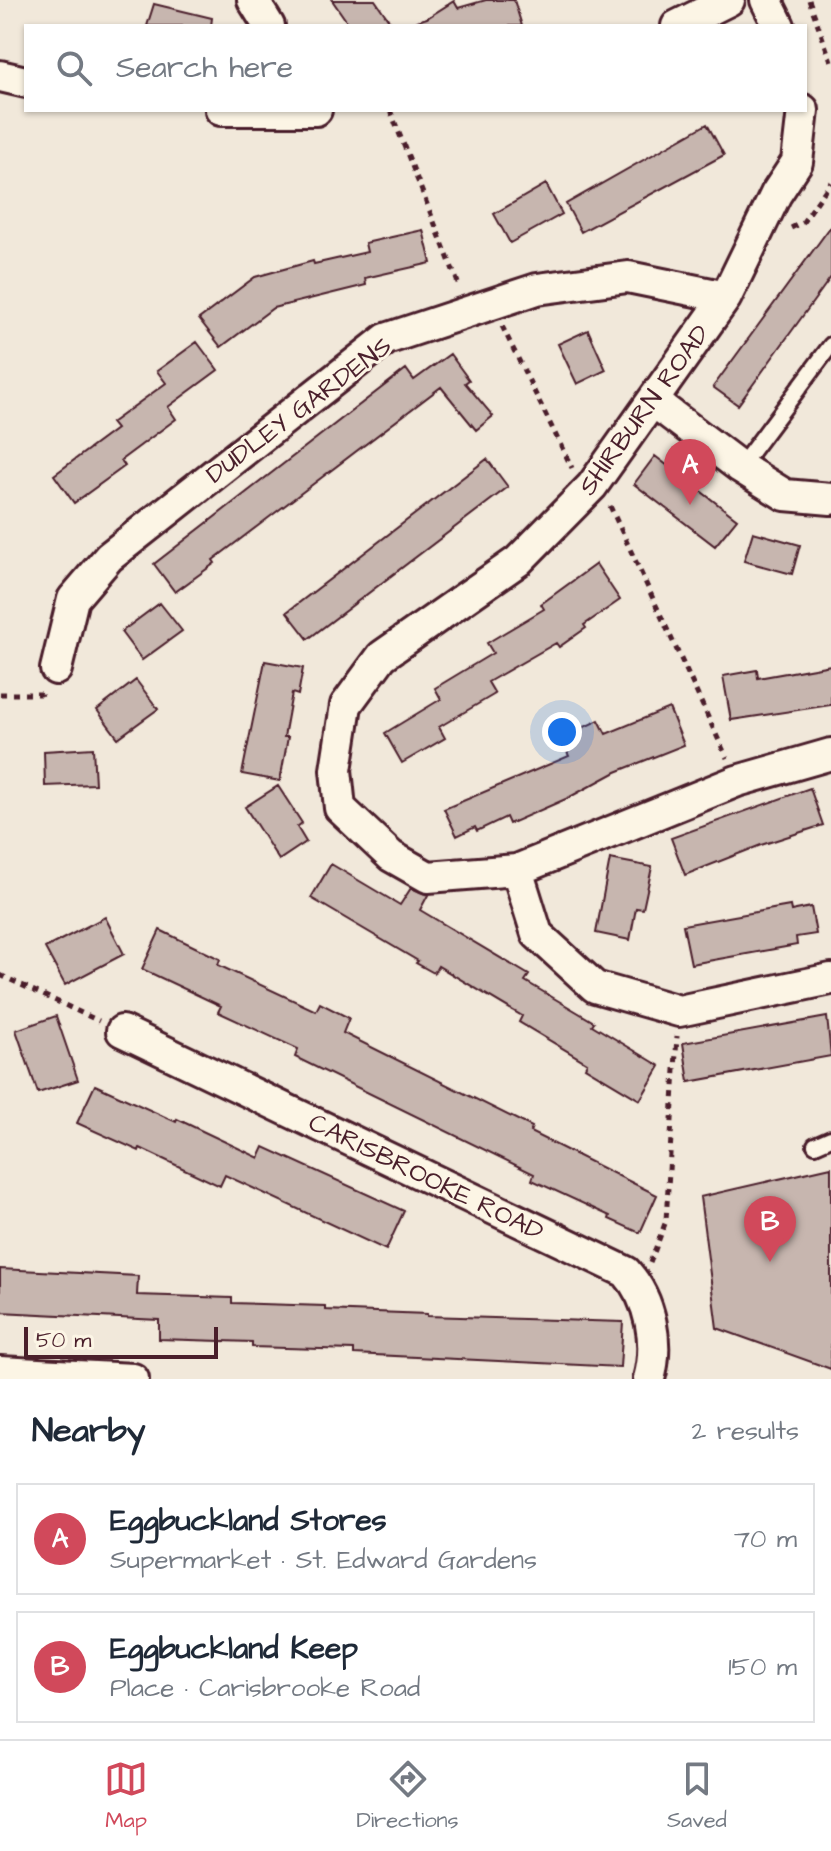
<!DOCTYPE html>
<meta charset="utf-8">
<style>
:root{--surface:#fff;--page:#f2f2f3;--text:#1f2937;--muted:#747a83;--line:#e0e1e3;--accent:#d1495b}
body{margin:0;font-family:"Architects Daughter",sans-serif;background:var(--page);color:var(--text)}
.scale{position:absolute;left:24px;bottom:20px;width:194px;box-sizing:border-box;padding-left:8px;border:4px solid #4a1f2b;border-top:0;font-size:22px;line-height:28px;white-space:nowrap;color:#4a1f2b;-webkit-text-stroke:6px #fcf5e5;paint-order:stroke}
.you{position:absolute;left:562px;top:732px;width:28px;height:28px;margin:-20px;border:6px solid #fff;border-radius:50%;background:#1a73e8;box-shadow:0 0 0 12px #1a73e833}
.badge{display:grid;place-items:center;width:52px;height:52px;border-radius:50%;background:var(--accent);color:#fff;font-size:26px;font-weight:700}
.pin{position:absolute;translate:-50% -66px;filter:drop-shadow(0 2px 4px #0008)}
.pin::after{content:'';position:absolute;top:42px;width:28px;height:24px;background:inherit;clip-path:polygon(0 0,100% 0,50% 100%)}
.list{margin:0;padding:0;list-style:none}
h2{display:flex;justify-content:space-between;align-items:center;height:104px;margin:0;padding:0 32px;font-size:34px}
h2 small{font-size:26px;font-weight:400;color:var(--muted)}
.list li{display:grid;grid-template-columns:52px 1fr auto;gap:24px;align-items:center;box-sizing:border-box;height:112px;margin:0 16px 16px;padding:0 16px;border:2px solid var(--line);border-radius:0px}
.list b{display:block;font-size:30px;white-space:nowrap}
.list p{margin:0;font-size:26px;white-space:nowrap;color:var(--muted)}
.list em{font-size:26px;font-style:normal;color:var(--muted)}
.icon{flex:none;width:44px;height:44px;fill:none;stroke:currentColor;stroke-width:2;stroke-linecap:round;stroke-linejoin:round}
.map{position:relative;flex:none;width:831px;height:1379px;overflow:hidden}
.search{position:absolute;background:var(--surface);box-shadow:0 2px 6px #0004;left:24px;right:24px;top:24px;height:88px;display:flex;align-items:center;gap:20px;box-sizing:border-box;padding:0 28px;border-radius:0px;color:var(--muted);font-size:30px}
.sheet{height:360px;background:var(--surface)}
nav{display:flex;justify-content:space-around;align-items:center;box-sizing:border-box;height:112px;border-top:2px solid var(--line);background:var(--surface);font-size:22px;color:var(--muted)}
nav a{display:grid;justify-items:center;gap:4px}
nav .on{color:var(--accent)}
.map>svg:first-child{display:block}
.building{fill:#c7b6af;stroke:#4a1f2b;stroke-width:2}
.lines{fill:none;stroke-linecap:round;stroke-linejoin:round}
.lane-casing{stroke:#4a1f2b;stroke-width:20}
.street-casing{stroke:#4a1f2b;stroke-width:36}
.path{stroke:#4a1f2b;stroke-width:5;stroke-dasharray:6 6;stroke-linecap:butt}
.lane{stroke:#fcf5e5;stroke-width:14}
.street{stroke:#fcf5e5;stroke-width:30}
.labels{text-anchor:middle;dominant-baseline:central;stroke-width:6;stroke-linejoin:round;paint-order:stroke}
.street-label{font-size:26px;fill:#4a1f2b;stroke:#fcf5e5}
</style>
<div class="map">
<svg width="831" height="1379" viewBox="0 0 831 1379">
<rect width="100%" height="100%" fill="#f1e8da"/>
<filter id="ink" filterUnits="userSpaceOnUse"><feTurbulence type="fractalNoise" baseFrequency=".0125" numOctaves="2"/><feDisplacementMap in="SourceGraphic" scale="16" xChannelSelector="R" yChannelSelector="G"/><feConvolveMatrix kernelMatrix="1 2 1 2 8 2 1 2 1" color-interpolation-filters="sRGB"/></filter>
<g filter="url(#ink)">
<path class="building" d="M 332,0 L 375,0 L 393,26 L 350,26 Z
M 486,0 L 514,0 L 522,26 L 414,26 L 417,21 L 427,18 L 454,1 L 458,8 Z
M 154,4 L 212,18 L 211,26 L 147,26 Z
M 707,124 L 724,155 L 581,232 L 566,204 Z
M 546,184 L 562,214 L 510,243 L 494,214 Z
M 831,226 L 831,277 L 738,405 L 713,387 Z
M 423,230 L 431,263 L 365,278 L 366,285 L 273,308 L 221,347 L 199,319 L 255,277 L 313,261 L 314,264 L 367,252 L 365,243 Z
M 588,330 L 606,370 L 577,384 L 558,344 Z
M 197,342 L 218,370 L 168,407 L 176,419 L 121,460 L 125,466 L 74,503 L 54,475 L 116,429 L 111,423 L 166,383 L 157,371 Z
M 450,354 L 469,380 L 465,383 L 493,416 L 476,430 L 441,387 L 267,519 L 213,560 L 215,563 L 175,592 L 154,564 L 406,369 L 414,380 Z
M 655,456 L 737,519 L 715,546 L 634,484 Z
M 487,459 L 508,487 L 308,639 L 287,612 Z
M 753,532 L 800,545 L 792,574 L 744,561 Z
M 596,564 L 620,600 L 584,625 L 586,628 L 559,647 L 556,643 L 488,682 L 495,694 L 439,727 L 445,738 L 402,763 L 385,733 L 441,699 L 435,688 L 493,653 L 487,643 L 544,609 L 541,604 Z
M 160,603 L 182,631 L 142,660 L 121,632 Z
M 265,661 L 303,668 L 298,695 L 292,693 L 284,737 L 288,737 L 280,781 L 242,774 Z
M 831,665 L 831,705 L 731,720 L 723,676 L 757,670 L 758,678 Z
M 136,680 L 158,709 L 118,738 L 97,710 Z
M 669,708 L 684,745 L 616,772 L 568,798 L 509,824 L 506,817 L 477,831 L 475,827 L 457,836 L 444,809 L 569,756 L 561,738 L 599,720 L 606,734 Z
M 93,748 L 95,784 L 45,786 L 44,751 Z
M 278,786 L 302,823 L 297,827 L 306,842 L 279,860 L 245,807 Z
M 810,788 L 823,825 L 761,845 L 685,875 L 671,838 Z
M 610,859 L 652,867 L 643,909 L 636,908 L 630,940 L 596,933 Z
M 331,864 L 400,905 L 411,888 L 428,895 L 420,910 L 529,975 L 525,981 L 594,1022 L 592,1025 L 660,1066 L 640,1100 L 585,1067 L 587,1063 L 519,1022 L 522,1016 L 438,966 L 434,973 L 416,963 L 418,961 L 311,898 Z
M 790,906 L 791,911 L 811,907 L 816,934 L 796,937 L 797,945 L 691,964 L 683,925 Z
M 105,917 L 124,954 L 65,985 L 45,948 Z
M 160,930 L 220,959 L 218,965 L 316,1011 L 320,1003 L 349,1018 L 343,1033 L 532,1127 L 530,1132 L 657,1195 L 640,1233 L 609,1219 L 610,1216 L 532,1180 L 534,1174 L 295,1057 L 298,1049 L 218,1012 L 221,1006 L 142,969 Z
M 56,1016 L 78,1080 L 38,1093 L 16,1030 Z
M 827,1017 L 831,1056 L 689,1082 L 683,1043 Z
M 95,1085 L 176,1122 L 177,1119 L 259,1158 L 264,1147 L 404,1211 L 386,1250 L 225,1175 L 220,1186 L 140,1148 L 139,1151 L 77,1123 Z
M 831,1167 L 831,1369 L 717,1328 L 700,1197 Z
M 0,1269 L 138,1276 L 137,1295 L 232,1298 L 232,1303 L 325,1306 L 325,1310 L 427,1314 L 427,1316 L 623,1322 L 620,1367 L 354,1354 L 354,1350 L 252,1347 L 252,1342 L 159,1339 L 159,1320 L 0,1312 Z"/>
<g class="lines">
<defs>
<path id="lane" d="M 740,467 L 831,345
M 815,1145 L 831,1138"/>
<path id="street" d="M 253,0 L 269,26
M 766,0 L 779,26
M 677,26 L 729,0
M 0,76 L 26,82
M 221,110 L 316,110
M 803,110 L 797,162 L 776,194 L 726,297 L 592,486 L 518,561 L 382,656 L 346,705 L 336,770 L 340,808 L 391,856 L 428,877 L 517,870 L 737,781 L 831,754
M 653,401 L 740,467 L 785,495 L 831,499
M 56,669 L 73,599 L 109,557 L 386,339 L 537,289 L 628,277 L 726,297
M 517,870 L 537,934 L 595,987 L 679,1011 L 831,979
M 122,1031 L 626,1272 C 651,1300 659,1343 649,1379
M 0,1372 L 133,1379"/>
</defs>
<use href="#lane" class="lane-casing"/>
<use href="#street" class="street-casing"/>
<path class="path" d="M 809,0 L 831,61
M 390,110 L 460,288
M 791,228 L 803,222 L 831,182
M 502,326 L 572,468
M 610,506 L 727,758
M 0,694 L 41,694 L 43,690
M 0,975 L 99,1021
M 650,1263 L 666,1221 L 677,1036"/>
<use href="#lane" class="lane"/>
<use href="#street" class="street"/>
</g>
</g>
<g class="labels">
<g class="street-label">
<text transform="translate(299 410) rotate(-37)">DUDLEY GARDENS</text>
<text transform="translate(644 410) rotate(-54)">SHIRBURN ROAD</text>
<text transform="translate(426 1177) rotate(26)">CARISBROOKE ROAD</text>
</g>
</g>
</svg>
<div class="scale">50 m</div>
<div class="you"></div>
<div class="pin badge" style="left:690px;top:505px">A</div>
<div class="pin badge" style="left:770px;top:1262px">B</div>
<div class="search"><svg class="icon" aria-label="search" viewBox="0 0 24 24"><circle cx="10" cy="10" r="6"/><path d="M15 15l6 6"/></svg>Search here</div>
</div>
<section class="sheet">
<h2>Nearby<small>2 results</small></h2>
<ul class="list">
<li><span class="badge">A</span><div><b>Eggbuckland Stores</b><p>Supermarket · St. Edward Gardens</p></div><em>70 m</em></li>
<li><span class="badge">B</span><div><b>Eggbuckland Keep</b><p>Place · Carisbrooke Road</p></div><em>150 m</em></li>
</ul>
</section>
<nav>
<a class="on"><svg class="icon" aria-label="map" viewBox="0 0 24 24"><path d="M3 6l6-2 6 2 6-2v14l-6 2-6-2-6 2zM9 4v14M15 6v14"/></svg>Map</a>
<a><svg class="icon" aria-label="directions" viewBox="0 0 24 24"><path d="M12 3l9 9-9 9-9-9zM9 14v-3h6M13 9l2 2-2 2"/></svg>Directions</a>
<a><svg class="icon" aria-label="saved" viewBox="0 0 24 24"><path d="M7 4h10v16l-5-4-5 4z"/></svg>Saved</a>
</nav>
